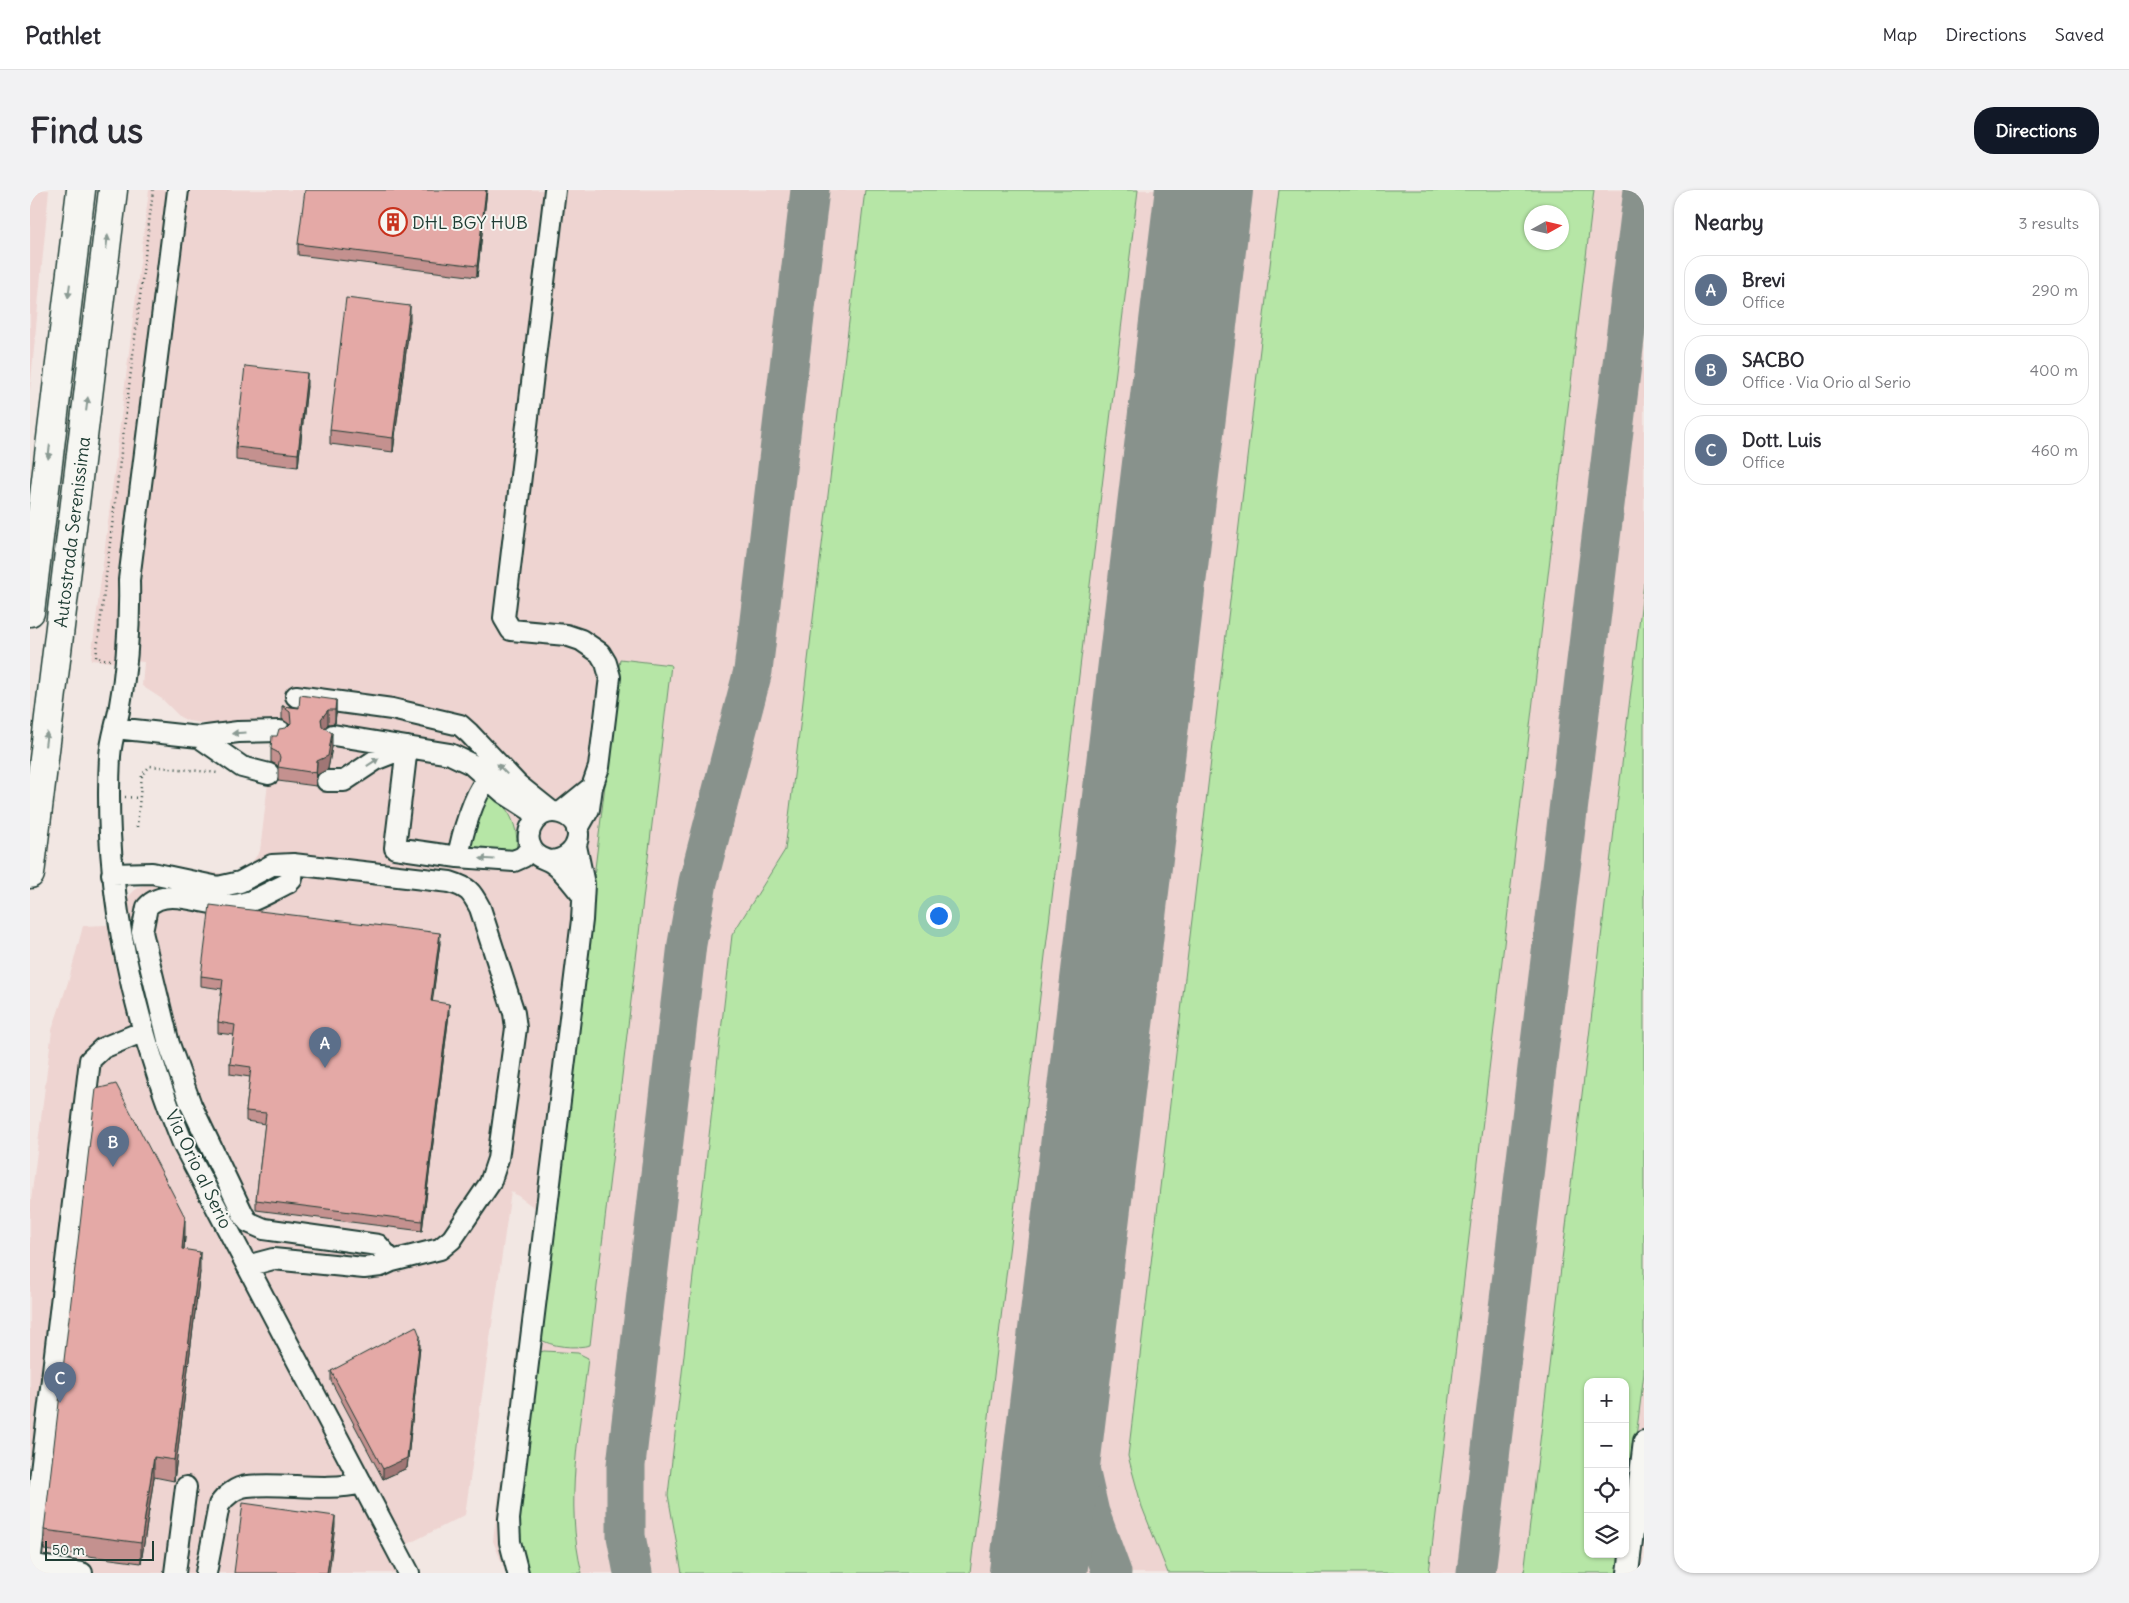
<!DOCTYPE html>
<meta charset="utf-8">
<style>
:root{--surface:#fff;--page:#f2f2f3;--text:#2b2b33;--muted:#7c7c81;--line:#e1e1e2;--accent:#111827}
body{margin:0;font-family:Delius,sans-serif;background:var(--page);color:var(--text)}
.controls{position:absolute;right:15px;bottom:15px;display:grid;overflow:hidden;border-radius:10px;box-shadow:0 1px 4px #0004}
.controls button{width:45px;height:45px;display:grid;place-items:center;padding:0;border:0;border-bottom:1px solid var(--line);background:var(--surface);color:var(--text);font:25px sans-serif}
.compass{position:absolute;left:1494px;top:15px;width:45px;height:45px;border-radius:50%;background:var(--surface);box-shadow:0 1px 4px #0004;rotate:82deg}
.scale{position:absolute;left:15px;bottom:12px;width:109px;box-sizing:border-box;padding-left:5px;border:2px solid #1f3d34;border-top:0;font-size:14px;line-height:18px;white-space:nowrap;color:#1f3d34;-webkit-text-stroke:4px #f6f6f2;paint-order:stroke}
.you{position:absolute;left:908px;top:725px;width:18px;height:18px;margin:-12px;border:4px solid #fff;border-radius:50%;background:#1a73e8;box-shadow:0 0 0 8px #1a73e833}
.badge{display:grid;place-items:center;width:32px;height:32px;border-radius:50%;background:var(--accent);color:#fff;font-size:16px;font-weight:700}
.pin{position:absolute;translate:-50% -41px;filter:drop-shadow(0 1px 2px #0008)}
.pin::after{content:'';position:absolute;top:26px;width:18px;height:15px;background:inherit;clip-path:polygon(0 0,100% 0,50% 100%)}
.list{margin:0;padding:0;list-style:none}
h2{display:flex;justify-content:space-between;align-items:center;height:65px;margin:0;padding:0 20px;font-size:21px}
h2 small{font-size:16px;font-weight:400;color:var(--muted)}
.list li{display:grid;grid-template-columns:32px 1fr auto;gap:15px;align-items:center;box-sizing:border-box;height:70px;margin:0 10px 10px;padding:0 10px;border:1px solid var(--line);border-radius:20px}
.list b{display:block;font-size:19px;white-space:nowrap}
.list p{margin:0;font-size:16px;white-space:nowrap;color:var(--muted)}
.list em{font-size:16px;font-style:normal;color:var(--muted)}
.icon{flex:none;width:28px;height:28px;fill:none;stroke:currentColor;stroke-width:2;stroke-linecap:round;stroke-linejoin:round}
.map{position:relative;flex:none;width:1614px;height:1383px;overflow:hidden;border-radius:20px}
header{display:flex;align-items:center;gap:30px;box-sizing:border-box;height:70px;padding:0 25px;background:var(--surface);border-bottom:1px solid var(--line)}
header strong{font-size:24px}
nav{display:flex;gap:28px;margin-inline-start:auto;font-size:18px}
.intro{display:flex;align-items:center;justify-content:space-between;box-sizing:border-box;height:120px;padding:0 30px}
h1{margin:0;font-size:35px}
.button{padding:12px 22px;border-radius:20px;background:var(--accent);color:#fff;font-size:18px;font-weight:700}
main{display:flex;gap:30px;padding:0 30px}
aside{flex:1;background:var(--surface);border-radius:20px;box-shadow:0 1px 4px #0004}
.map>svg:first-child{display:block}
.built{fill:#eed4d1;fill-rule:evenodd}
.green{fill:#b6e6a6;stroke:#6a926d;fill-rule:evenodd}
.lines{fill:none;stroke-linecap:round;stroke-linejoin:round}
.taxiway{stroke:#88928c;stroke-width:39}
.runway{stroke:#88928c;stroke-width:98}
.minor-casing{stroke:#1f3d34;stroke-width:24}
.highway-casing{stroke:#1f3d34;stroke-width:31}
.path{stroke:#1f3d34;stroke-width:2.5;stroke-dasharray:1 4;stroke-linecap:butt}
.minor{stroke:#f6f6f2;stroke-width:20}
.highway{stroke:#f6f6f2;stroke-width:28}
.wall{fill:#c4918f;stroke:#1f3d34}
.shaded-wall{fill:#a07674;stroke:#1f3d34}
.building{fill:#e4a9a6;stroke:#1f3d34}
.oneway{fill:#8a9a93}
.labels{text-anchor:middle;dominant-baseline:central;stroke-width:4;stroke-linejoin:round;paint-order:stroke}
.poi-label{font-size:18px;fill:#1f3d34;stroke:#f6f6f2;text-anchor:start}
.street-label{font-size:18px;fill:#1f3d34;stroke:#f6f6f2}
</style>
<header>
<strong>Pathlet</strong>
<nav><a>Map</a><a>Directions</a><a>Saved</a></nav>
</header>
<div class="intro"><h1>Find us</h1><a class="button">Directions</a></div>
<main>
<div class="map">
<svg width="1614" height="1383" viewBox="0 0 1614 1383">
<rect width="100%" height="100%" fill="#f2e7e3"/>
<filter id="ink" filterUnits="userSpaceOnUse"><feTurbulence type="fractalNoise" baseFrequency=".02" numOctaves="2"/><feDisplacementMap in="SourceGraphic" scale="10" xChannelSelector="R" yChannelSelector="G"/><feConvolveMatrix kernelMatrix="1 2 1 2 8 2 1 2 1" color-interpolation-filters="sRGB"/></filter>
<g filter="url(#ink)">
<path class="built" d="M 0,0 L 19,0 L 0,201 Z
M 119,0 L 1614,0 L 1614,1358 L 1611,1383 L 476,1383 L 463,1351 L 505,1018 L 481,1001 L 435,1325 L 376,1355 L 389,1383 L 0,1383 L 0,1018 L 22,840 L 39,789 L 53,736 L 98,734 L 96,709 L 107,698 L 120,692 L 122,677 L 198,684 L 211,681 L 220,675 L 230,661 L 242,559 L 248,560 L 252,530 L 179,534 L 158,531 L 150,527 L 132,509 L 112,496 L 114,472 L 103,471 L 102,474 L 61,470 ZM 1502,22 L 1532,22 L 1532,52 L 1502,52 ZM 1558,1192 L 1595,1192 L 1595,1364 L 1558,1364 Z"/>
<path class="green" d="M 835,0 L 1108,0 L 940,1383 L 652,1383 L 638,1305 L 702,745 L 755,660 Z
M 1249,0 L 1564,0 L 1399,1383 L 1138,1383 L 1112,1317 L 1098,1266 ZM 1502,22 L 1532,22 L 1532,52 L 1502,52 Z
M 1614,393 L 1614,1183 L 1595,1335 L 1595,1192 L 1558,1192 L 1558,1364 L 1592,1364 L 1589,1383 L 1494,1383 Z
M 590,469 L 641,475 L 560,1155 C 547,1159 519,1157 509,1148 Z
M 458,604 C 479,614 490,639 486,661 L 437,660 L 454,606 Z
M 514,1161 L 548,1163 L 558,1168 C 550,1239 534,1312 552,1383 L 497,1383 L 490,1354 L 489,1324 L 506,1163 Z"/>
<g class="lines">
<path class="taxiway" d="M 1038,1132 L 1045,1257 L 1060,1323 L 1082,1383
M 603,1383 L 596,1346 L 596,1275 L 657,754 L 668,692 L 723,481 L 780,0
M 1446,1383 L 1613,0"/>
<path class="runway" d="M 1008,1383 L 1174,0"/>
<defs>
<path id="minor" d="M 148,0 L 99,390 C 100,434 97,478 89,521 C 86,536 81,551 80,566 C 73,699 103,833 154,956 L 379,1383
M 525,0 L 474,428 L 481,440 L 536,445 L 551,450 L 570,463 L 576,473 L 580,487 L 569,577 L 562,597 L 559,619 L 547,640
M 266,506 L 362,519 L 430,535 L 439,543 L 487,594 L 522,622
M 85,538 L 169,547 L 208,542 L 250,541
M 303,545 L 420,564 L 441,574 L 474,603 L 502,621
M 169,547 L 212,577 L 239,584
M 377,557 L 365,658 L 428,667 L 484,671 L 493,667 L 501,658
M 297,591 L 314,591 L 347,569 L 375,558
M 530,623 L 562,597
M 428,667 C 432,644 443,607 457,589
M 520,671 C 551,670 559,631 530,623 C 509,617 491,641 502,659 C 507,668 514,668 521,672 C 534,680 543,694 553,706
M 263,674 L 262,689 L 258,693 C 241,701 223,713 204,715 C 178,718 137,694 117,717 L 112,742 L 139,854 L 161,915 L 213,1024 L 218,1032 L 234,1039 L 348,1055 L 362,1071
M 82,684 L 122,683 L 188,697 L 210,692 L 242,675 L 263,674 L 420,692 C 439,698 441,701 450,718 L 484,823 L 486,838 L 468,969 L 460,993 L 422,1049 L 410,1059 L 362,1071 L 351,1076 L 334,1078 L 243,1069 L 217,1076
M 52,1383 L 0,1374 L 60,870 L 73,858 L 114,841
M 145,1383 L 156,1297
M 176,1383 L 189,1315 C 195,1306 206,1297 217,1296 C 255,1292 294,1302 332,1293
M 488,1383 L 480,1352 L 479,1329 L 552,730 L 554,694 L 546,656
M 1598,1383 L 1614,1251"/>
<path id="highway" d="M 0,422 L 51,0
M 0,684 L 83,0"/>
</defs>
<use href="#minor" class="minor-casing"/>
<use href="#highway" class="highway-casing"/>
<path class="path" d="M 80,470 L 66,468 L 123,0
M 95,607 L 110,608
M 107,637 L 112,585 L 120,576 L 189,583"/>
<use href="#minor" class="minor"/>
<use href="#highway" class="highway"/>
</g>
<path class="wall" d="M 457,0 L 447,87 L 268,65 L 268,54 Z
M 380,130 L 363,262 L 300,254 L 300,240 Z
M 277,196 L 268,277 L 206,270 L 206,257 Z
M 306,510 L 306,523 L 305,533 L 298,534 L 295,538 L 302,557 L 298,579 L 287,585 L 286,596 L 248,591 L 248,578 L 247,575 L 241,572 L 241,559 L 259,534 L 252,529 L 252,516 L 269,518 Z
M 410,753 L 402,812 L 419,824 L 392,1041 L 226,1020 L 226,1010 L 235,934 L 216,931 L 216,921 L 220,887 L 200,884 L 200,874 L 204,845 L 188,843 L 188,832 L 192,799 L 171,796 L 171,786 Z
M 155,1047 L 154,1060 L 170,1082 L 144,1291 L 124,1287 L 111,1373 L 14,1360 L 14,1340 Z
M 390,1156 L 377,1278 L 353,1289 L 301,1191 L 301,1181 Z"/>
<path class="shaded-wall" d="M 456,0 L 457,0 L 447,87 L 447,76 Z
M 380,116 L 380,130 L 363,262 L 363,248 Z
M 277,183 L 277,196 L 268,277 L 268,264 Z
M 306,510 L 306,523 L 305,533 L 305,520 Z
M 298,520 L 298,534 L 291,543 L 291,529 Z
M 302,543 L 302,557 L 298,579 L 287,585 L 286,596 L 287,571 Z
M 410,743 L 410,753 L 401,822 L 401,811 Z
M 419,814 L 419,824 L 392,1041 L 392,1031 Z
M 155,1027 L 155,1047 L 152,1080 L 152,1059 Z
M 170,1062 L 170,1082 L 144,1291 L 144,1270 Z
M 390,1146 L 390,1156 L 377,1278 L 353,1289 L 353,1279 Z
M 124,1267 L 124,1287 L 111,1373 L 111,1353 Z
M 305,1326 L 305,1336 L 299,1383 L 297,1383 Z"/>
<path class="building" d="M 275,0 L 456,0 L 447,76 L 268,54 Z
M 316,108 L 380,116 L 363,248 L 300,240 Z
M 215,176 L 277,183 L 268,264 L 206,257 Z
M 270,505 L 306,510 L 305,520 L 298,520 L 291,529 L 292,536 L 302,543 L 298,566 L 287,571 L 286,583 L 248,577 L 250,567 L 247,562 L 241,559 L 242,546 L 247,546 L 249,539 L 256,538 L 261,533 L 260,522 L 252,516 L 269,518 Z
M 180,715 L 410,743 L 401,811 L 419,814 L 392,1031 L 226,1010 L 236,923 L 216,921 L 221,877 L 200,874 L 205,835 L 188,832 L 193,789 L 171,786 Z
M 86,894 L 155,1027 L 152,1059 L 170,1062 L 144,1270 L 124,1267 L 111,1353 L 14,1340 L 66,899 Z
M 386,1136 L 390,1146 L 377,1268 L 353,1279 L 301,1181 Z
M 213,1313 L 305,1326 L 297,1383 L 204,1383 Z"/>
<defs><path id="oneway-solid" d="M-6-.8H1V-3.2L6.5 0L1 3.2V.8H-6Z" transform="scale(1.25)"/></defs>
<g class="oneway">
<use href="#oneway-solid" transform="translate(77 52) rotate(-83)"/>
<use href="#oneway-solid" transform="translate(39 101) rotate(97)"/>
<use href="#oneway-solid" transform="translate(57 214) rotate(-83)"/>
<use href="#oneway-solid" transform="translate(19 262) rotate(97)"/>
<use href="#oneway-solid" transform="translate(209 543) rotate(176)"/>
<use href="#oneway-solid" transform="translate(16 549) rotate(-83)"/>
<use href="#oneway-solid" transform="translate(343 572) rotate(-34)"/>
<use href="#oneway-solid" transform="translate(472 579) rotate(-134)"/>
<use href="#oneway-solid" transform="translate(457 669) rotate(-176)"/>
</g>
</g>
<defs>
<symbol id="building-ring" viewBox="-11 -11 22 22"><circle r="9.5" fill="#f6f6f2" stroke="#c8321e" stroke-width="1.5"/><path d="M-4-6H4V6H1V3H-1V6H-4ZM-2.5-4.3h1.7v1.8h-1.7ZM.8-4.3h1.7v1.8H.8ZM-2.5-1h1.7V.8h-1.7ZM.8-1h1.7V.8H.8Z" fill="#c8321e"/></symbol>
</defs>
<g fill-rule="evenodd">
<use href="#building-ring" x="347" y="16" width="32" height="32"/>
</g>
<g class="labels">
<g class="poi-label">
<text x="382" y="32">DHL BGY HUB</text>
</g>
<g class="street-label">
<text transform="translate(42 342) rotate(-83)">Autostrada Serenissima</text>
<text transform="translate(169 979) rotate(64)">Via Orio al Serio</text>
</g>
</g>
</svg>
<div class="controls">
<button>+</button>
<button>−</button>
<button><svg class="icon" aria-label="locate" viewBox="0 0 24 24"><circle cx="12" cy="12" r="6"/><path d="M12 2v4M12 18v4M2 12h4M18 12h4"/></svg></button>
<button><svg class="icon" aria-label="layers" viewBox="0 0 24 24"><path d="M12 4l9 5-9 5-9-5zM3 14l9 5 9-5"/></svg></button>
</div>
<svg class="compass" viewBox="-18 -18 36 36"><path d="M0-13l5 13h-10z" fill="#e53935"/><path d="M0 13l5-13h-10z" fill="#7c7c81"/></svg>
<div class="scale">50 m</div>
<div class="you"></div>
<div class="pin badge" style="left:295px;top:878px;background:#5c6f8a">A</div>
<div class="pin badge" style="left:83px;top:977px;background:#5c6f8a">B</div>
<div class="pin badge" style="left:30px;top:1213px;background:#5c6f8a">C</div>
</div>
<aside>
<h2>Nearby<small>3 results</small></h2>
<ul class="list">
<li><span class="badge" style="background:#5c6f8a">A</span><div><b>Brevi</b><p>Office</p></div><em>290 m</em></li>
<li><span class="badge" style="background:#5c6f8a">B</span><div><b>SACBO</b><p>Office · Via Orio al Serio</p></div><em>400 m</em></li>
<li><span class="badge" style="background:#5c6f8a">C</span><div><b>Dott. Luis</b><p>Office</p></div><em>460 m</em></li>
</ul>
</aside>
</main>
